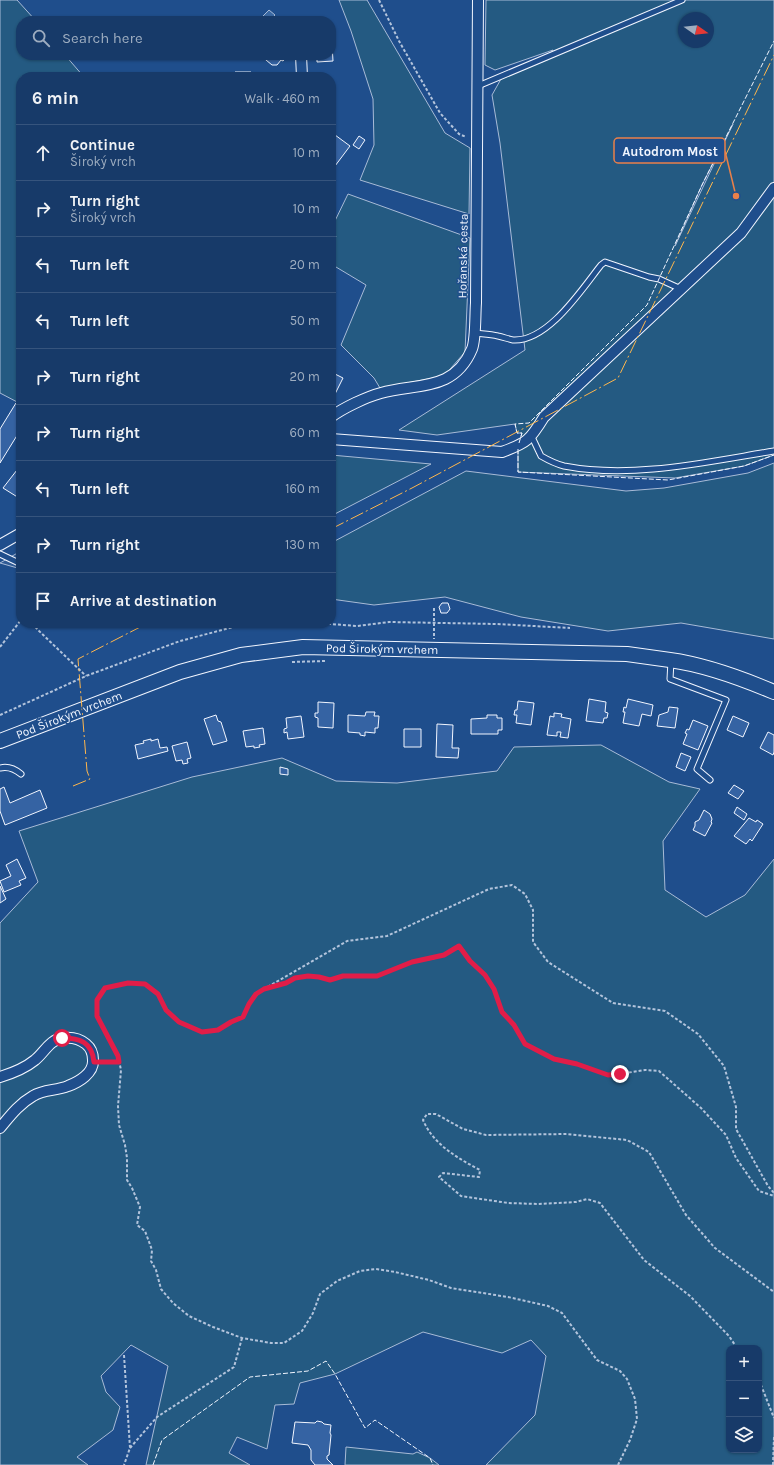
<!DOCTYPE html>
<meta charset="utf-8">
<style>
:root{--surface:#173a69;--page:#244571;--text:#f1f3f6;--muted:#9eadc0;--line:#36547d}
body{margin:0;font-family:Karla,sans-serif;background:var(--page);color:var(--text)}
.controls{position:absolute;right:12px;bottom:12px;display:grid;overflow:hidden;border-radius:8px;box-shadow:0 1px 3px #0004}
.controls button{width:36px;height:36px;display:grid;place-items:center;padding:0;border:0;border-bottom:1px solid var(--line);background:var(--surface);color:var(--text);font:20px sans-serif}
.compass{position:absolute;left:678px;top:12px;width:36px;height:36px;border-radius:50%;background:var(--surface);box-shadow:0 1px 3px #0004;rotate:104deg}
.stop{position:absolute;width:12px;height:12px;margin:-9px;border:3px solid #e11d48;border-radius:50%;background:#fff}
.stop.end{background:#e11d48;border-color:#fff;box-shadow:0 1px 4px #0008}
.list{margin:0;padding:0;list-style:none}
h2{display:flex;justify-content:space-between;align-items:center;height:52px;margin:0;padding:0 16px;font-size:17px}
h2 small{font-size:13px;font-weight:400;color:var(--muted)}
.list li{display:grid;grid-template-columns:26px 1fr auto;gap:12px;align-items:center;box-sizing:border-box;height:56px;padding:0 16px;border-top:1px solid var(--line)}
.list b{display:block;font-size:15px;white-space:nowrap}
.list p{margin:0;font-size:13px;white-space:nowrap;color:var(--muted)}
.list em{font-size:13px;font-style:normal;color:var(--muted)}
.icon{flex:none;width:22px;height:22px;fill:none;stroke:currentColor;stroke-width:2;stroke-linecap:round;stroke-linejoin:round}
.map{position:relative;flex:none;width:774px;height:1465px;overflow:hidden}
.search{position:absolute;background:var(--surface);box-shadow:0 1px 3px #0004;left:16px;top:16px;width:320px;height:44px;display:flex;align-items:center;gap:10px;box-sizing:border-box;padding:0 14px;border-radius:16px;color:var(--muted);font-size:15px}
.panel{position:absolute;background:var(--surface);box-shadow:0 1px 3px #0004;left:16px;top:72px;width:320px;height:556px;border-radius:16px}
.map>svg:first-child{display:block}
.green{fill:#245a82;stroke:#a8bbd7;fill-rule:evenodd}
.parking{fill:#305b95;stroke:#a8bbd7}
.water{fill:#3b69a3;stroke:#a8bbd7}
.building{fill:#3563a3;stroke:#f2f6ff}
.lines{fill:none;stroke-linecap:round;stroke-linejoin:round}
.lane-casing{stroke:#f2f6ff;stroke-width:7}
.street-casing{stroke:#f2f6ff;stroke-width:12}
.secondary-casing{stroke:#f2f6ff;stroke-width:16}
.path{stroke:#b3c4dc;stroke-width:2;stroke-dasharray:3 2;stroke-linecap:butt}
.lane{stroke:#1f4e8c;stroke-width:5}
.street{stroke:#1f4e8c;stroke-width:10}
.secondary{stroke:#1f4e8c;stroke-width:14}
.fence{stroke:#f2f6ff;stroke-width:1;stroke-dasharray:5 2;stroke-linecap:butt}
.power{stroke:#ffb74d;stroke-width:1;stroke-dasharray:14 3 2 3;stroke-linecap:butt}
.route{stroke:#e11d48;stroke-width:5}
.labels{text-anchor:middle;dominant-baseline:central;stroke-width:3;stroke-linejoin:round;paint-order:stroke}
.street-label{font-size:12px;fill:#f2f6ff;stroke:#1f4e8c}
.leader{fill:none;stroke:#ea8049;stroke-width:1.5}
.callout-dot{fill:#ea8049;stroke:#1f4e8c;stroke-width:1.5}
.callout{fill:#1f4e8c;stroke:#ea8049;stroke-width:1.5}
.callout-label{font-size:13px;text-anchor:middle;font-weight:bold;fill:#f2f6ff}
</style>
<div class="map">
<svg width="774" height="1465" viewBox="0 0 774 1465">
<rect width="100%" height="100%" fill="#1f4e8c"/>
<path class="green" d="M 0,0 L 17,0 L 36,21 L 21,21 L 21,55 L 65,55 L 84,77 L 21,77 L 21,404 L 0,393 Z
M 339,0 L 367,0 L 445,133 L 470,148 L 469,214 L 360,180 L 374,145 L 373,99 L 351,31 Z
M 486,0 L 774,0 L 774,455 L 744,466 L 675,478 L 518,472 L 518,446 L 522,433 L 517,433 L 515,424 L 437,435 L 399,430 L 525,350 L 500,143 L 492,95 L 501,79 L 549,59 L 553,50 L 495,70 L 485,65 ZM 684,18 L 708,18 L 708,42 L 684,42 ZM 733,124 L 675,246 L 702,185 Z
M 348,194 L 470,238 L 465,352 L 444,376 L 380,388 L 374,378 L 341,345 L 366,285 L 331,264 L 331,249 L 336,236 L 331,234 L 331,229 Z
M 331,455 L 431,464 L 331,516 Z
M 774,463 L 774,639 L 681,623 L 608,631 L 521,617 L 445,597 L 374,605 L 331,599 L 331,543 L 466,471 L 626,491 L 664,488 L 748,473 Z
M 601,745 L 669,782 L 700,789 L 663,841 L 665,890 L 706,917 L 745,895 L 774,859 L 774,1465 L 486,1465 L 535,1415 L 546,1356 L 531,1340 L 502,1353 L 423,1332 L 335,1374 L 300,1383 L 294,1404 L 275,1405 L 267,1449 L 237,1437 L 229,1453 L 250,1465 L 146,1465 L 168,1366 L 131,1345 L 101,1376 L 106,1392 L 120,1407 L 113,1430 L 77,1457 L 88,1465 L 0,1465 L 0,923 L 38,882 L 19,831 L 192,777 L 282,758 L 336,781 L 397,783 L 497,771 L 514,747 ZM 729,1348 L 759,1348 L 759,1450 L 729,1450 Z
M 346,1447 L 413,1454 L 417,1452 L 430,1458 L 439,1465 L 345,1465 Z"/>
<path class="parking" d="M 21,551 L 21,569 L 0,563 Z"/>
<path class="water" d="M 269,10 L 275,15 L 269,21 L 258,21 Z"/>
<path class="building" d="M 332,45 L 333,61 L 317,62 L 317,55 L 331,55 Z
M 260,55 L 288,55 L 283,61 L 281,60 L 277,65 L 272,65 Z
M 235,72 L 251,72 L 252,77 L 235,77 Z
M 335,90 L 335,106 L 331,107 L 331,91 Z
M 331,132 L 350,146 L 335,166 L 331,162 Z
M 359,136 L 365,140 L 359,149 L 353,145 Z
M 331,372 L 343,378 L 332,400 L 331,399 Z
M 16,403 L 21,407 L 21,429 L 0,463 L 0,429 Z
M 17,470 L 21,472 L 21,495 L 19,498 L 3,488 Z
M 442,603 L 448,603 L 450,609 L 447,613 L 441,613 L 439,607 Z
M 589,699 L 606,702 L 605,712 L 608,713 L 607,718 L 604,718 L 603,723 L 586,721 Z
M 628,699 L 653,705 L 651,716 L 642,714 L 639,726 L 623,723 L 625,712 L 623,712 L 624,707 L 626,708 Z
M 518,701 L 534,703 L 531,725 L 516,723 L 517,715 L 514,715 L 515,710 L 517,710 Z
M 318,702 L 334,703 L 333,728 L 318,727 L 318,718 L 315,717 L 315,713 L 318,713 Z
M 669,707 L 678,708 L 675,728 L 657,726 L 659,715 L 668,712 Z
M 366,712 L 375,712 L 374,716 L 379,716 L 378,728 L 375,728 L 375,733 L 365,732 L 365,736 L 360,735 L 360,733 L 348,732 L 348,715 L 365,716 Z
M 554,713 L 562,714 L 561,717 L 571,719 L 568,738 L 560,737 L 561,732 L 557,732 L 557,736 L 547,735 L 550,716 L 554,717 Z
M 216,715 L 218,721 L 221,722 L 227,741 L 213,745 L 204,719 Z
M 487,715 L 497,715 L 497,718 L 502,718 L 502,730 L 498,730 L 498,734 L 471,734 L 471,719 L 487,718 Z
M 301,716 L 304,737 L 288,739 L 287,732 L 284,733 L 284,729 L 287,728 L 286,718 Z
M 733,716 L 749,723 L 743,737 L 727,730 Z
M 693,720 L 708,726 L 698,750 L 683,744 L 687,734 L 685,733 L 687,729 L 689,730 Z
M 437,724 L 453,725 L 452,748 L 459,748 L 458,758 L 436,757 Z
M 263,728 L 265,744 L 259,745 L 260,747 L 254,748 L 254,746 L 246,747 L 243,731 Z
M 404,729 L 421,729 L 421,747 L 404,747 Z
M 768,732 L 774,735 L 774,752 L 773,755 L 760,748 Z
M 151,739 L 151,741 L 158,739 L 160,748 L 167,747 L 168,751 L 138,759 L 135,745 L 144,743 L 143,741 Z
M 187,742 L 191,758 L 187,759 L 188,763 L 183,764 L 182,760 L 176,761 L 172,746 Z
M 681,753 L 691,757 L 685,771 L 676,767 Z
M 280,767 L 288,769 L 288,775 L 280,774 Z
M 734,785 L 744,791 L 738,799 L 728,793 Z
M 4,787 L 10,803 L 40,790 L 47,808 L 5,825 L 0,811 L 0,789 Z
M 737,807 L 747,814 L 744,820 L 734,813 Z
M 704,810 L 710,814 L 712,819 L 711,822 L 712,823 L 705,836 L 693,830 L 695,826 L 695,822 L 699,820 Z
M 749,818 L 756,822 L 757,820 L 763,824 L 752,841 L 750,839 L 746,844 L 734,836 Z
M 17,859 L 26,878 L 19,881 L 21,885 L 4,892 L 0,881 L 11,876 L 6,865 Z
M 0,886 L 6,899 L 0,903 Z
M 317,1421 L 322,1422 L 324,1424 L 331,1425 L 330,1433 L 331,1435 L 329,1455 L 327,1456 L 327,1459 L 333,1465 L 315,1465 L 311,1460 L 311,1450 L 308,1445 L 292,1443 L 295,1422 L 315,1423 Z"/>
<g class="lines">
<defs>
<path id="lane" d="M 478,86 L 682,0
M 474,333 C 482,334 490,334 498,336 C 503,337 508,339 513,340 C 548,342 582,289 601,265 L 605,262 L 649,277 L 659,279 L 681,289
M 532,437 L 541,456 C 548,460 556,464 564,466 C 632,479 706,462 774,451
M 0,554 L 21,564
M 671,661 L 670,679 L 726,700 L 697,769 L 710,780
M 0,768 C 8,766 15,769 21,774"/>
<path id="street" d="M 301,55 L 302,77
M 331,417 C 343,408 366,397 381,393 C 417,383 454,392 472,349 C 476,339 475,314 476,303 L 478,0
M 331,439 L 502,452 C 527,443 530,440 544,417 L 741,233 L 774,188
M 0,545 L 21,533
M 0,1077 C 13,1073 24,1069 35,1060 C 44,1053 50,1039 63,1038 C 71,1037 80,1039 86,1044 C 91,1048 93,1054 93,1060 C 94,1073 79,1082 68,1086 C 56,1091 44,1089 33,1096 C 19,1104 10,1116 0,1128"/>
<path id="secondary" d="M 0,741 L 180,672 L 241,655 L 303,647 L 627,654 C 641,656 656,658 670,660 C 706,665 741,678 774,692"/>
</defs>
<use href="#lane" class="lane-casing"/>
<use href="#street" class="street-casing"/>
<use href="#secondary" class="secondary-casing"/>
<path class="path" d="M 379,0 L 399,41 L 440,113 L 459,134 L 466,137
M 434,608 L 434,639
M 32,623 L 38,630 L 86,676
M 318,623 L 357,626 L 389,622 L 497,624 L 570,628
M 0,647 L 21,620
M 292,662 L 325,661
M 0,715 L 86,676 L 180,641 L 249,623
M 268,988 L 286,983 L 295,978 L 307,976 L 319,977 L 331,980 L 343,976 L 377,976 L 412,962 L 435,958 L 444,955 L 459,946 L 470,961 L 485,975 L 494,989 L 502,1012 L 514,1025 L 525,1044 L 554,1059 L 577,1064 L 607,1075 L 620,1074 L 645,1070 L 659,1071 L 701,1108 L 726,1135 L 736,1158 L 759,1191 L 774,1196
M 103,1062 L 119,1062
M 737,1348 L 729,1336 L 690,1296 L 644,1260 L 600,1203 L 587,1199 L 576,1202 L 538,1204 L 508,1203 L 461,1196 L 439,1177 L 443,1173 L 479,1177 L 480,1170 C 457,1158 433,1144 423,1120 L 427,1114 L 436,1114 L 463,1129 L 486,1135 L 567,1134 L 627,1140 L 649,1152 L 686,1215 L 715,1248 L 774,1292
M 124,1355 L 130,1448 L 124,1465
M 759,1380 L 774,1418
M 130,1448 L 157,1417 L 234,1367 L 242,1338
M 618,1465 L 630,1440 L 637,1419 L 635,1399 L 627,1379 L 620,1371 L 597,1360 L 562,1313 L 548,1306 L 508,1297 L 451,1288 L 429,1280 L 395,1272 L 376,1269 L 360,1271 L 337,1281 L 320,1294 L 313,1313 L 302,1331 L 284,1343 L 271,1343 L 242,1338 L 213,1327 L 189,1316 L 173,1303 L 161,1289 L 156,1270 L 151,1261 L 152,1250 L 145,1231 L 137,1225 L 140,1207 L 132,1188 L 127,1180 L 127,1158 L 125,1145 L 119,1125 L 118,1106 L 121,1070 L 118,1056 L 97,1016 L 97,1000 L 105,988 L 128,983 L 145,984 L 158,995 L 166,1010 L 179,1022 L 202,1032 L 218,1030 L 231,1022 L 243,1017 C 248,1005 253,996 264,989 L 347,941 L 387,936 L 489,889 L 512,885 L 525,894 L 533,910 L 533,942 L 548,962 L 613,1003 L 665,1011 L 698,1034 L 724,1066 L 736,1107 L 736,1129 L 768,1186 L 774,1193
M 773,1465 L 774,1437"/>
<use href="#lane" class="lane"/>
<use href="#street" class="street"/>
<use href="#secondary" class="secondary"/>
<path class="fence" d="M 519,443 L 522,433 L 517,433 L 515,424 L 529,423 L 647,305 L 702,185 L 774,41
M 518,449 L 518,472 L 668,480 L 744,466 L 774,455
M 153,1465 L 162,1440 L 250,1377 L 308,1371 L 326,1361 L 335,1374 L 365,1428 L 375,1420 L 430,1458 L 433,1465"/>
<path class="power" d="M 331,529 L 412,488 L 618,378 L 774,55
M 73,786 L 90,779 L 87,771 L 78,659 L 148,623"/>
</g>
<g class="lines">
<path class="route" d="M 62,1038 C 80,1038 92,1042 94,1062 L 119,1062 L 118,1056 L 97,1016 L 97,1000 L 105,988 L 128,983 L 145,984 L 158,994 L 166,1010 L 179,1022 L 202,1032 L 218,1030 L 231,1022 L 243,1017 L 249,1004 L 256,994 L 264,989 L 286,983 L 295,978 L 308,976 L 319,977 L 330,980 L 343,976 L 377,976 L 412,962 L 444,955 L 459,946 L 470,961 L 485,975 L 494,989 L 502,1012 L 514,1025 L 525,1044 L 554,1059 L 577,1064 L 608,1075 L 620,1074"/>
</g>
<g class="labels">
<g class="street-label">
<text transform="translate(463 256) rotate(-89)">Hořanská cesta</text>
<text transform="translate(382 649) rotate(1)">Pod Širokým vrchem</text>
<text transform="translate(69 715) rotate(-21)">Pod Širokým vrchem</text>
</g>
</g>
<path class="leader" d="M736 196L725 151"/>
<circle class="callout-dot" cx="736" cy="196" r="4"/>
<rect class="callout" x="614" y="138" width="111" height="25" rx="4"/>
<g class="callout-label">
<text x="670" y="156">Autodrom Most</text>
</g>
</svg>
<div class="controls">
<button>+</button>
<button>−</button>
<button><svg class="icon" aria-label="layers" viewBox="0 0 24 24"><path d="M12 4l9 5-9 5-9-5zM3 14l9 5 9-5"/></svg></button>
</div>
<svg class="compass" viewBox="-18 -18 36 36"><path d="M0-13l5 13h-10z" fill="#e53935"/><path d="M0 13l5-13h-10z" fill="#9eadc0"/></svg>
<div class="stop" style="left:62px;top:1038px"></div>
<div class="stop end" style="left:620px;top:1074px"></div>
<div class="search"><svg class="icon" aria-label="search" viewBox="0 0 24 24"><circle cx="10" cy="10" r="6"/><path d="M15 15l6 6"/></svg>Search here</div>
<section class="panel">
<h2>6 min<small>Walk · 460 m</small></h2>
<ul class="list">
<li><svg class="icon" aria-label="ahead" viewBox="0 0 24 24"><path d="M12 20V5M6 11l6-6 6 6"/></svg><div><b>Continue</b><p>Široký vrch</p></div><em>10 m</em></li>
<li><svg class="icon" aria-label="right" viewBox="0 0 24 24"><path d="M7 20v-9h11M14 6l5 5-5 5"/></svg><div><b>Turn right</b><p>Široký vrch</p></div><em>10 m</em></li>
<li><svg class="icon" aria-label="left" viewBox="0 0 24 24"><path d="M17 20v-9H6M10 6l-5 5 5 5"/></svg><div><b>Turn left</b></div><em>20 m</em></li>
<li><svg class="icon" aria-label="left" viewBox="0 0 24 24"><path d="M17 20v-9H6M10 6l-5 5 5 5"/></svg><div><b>Turn left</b></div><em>50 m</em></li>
<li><svg class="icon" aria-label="right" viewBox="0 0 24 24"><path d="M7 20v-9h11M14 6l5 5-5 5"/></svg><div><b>Turn right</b></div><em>20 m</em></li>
<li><svg class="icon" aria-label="right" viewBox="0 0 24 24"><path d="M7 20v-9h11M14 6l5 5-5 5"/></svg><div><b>Turn right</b></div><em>60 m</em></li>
<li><svg class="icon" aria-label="left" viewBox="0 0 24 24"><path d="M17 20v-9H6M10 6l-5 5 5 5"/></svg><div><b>Turn left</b></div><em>160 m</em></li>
<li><svg class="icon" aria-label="right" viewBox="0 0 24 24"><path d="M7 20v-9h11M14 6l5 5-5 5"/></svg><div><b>Turn right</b></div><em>130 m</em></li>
<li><svg class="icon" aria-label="arrive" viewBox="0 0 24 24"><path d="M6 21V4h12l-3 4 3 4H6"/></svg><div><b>Arrive at destination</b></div></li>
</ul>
</section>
</div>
